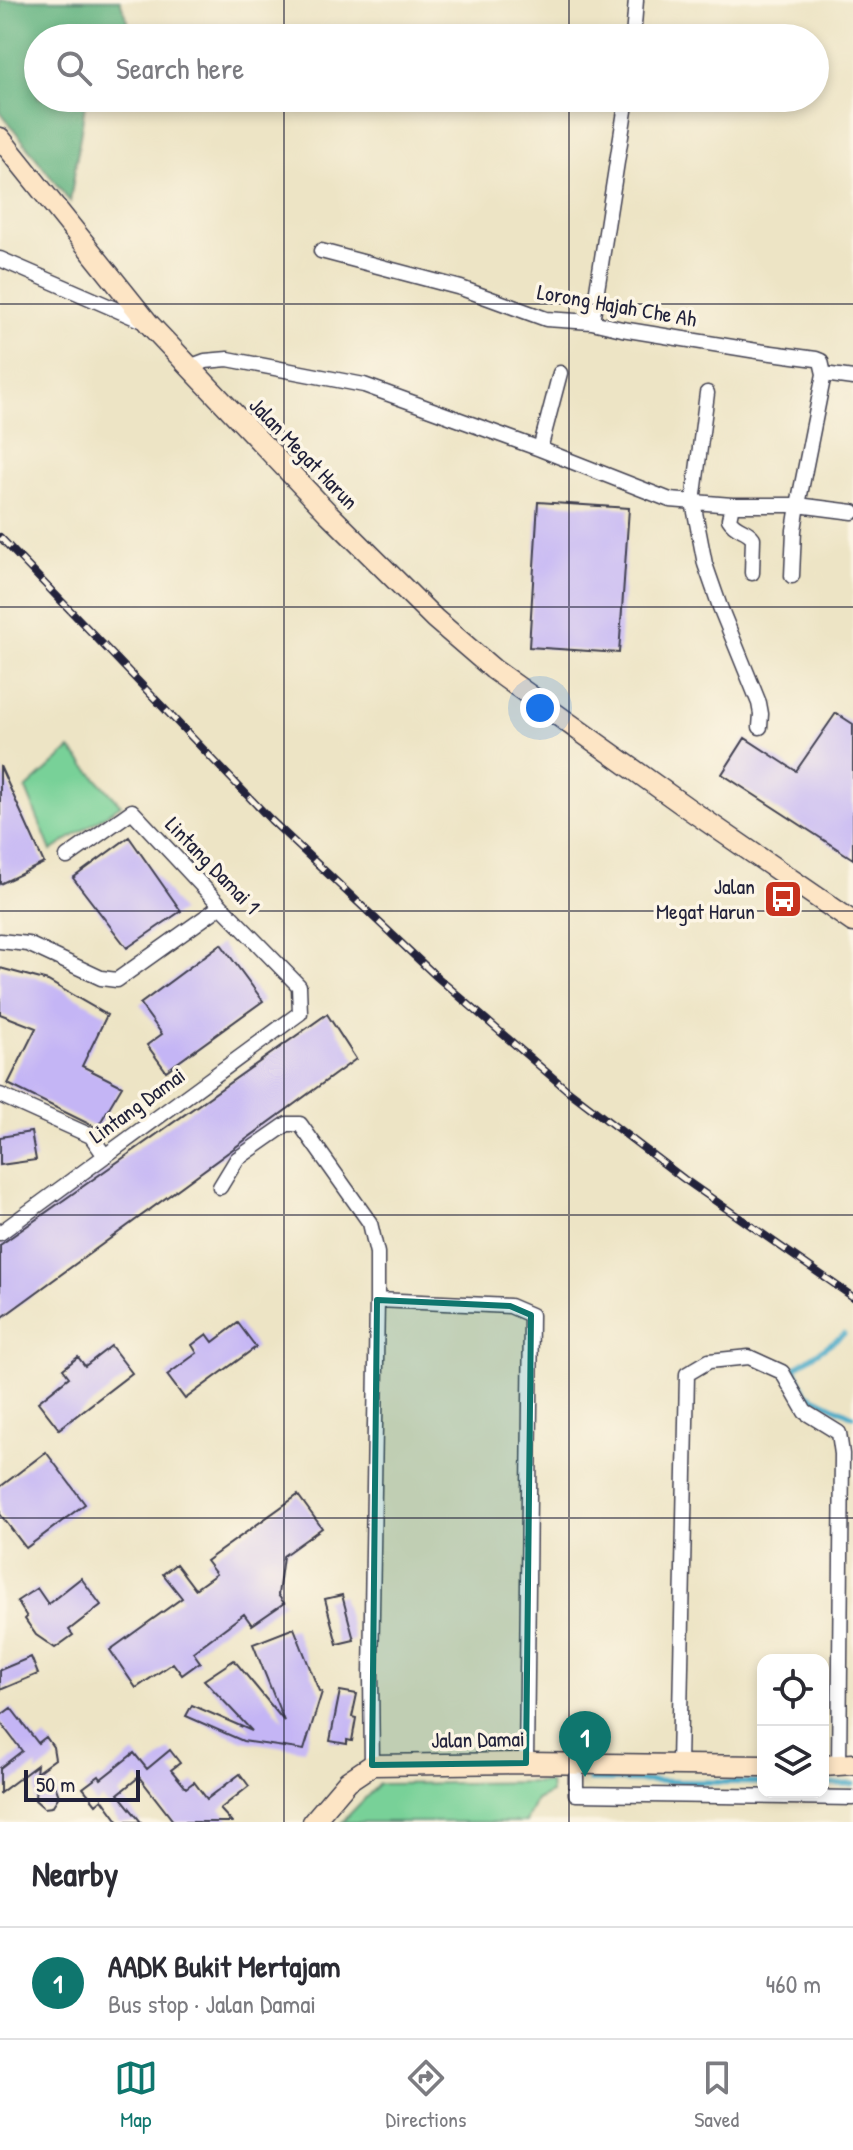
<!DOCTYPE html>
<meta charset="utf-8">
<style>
:root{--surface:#fff;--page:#f7f7f7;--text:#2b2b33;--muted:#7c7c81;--line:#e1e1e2;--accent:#0f766e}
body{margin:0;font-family:"Patrick Hand",sans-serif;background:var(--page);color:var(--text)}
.controls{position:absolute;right:24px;bottom:24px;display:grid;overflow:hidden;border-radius:16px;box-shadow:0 4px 12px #0003}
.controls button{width:72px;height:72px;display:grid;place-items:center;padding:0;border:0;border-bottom:2px solid var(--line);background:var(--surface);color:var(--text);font:40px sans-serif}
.scale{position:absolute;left:24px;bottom:20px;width:116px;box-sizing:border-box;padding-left:8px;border:4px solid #22223b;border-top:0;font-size:22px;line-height:28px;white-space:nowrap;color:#22223b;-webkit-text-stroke:6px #fcf5e5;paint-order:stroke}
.you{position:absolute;left:540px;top:708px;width:28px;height:28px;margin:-20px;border:6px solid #fff;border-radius:50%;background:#1a73e8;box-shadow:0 0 0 12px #1a73e833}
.badge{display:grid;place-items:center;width:52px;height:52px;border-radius:50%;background:var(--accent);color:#fff;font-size:26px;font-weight:700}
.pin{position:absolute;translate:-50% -66px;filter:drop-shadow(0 2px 4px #0008)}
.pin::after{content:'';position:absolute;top:42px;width:28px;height:24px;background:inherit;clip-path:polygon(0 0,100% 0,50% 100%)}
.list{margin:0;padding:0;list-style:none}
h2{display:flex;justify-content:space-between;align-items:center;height:104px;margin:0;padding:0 32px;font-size:34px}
h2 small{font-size:26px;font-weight:400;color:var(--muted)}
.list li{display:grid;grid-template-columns:52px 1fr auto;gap:24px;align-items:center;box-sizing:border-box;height:112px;padding:0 32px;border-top:2px solid var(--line)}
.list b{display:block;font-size:30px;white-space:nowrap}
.list p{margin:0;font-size:26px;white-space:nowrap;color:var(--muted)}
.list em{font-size:26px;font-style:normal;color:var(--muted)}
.icon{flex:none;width:44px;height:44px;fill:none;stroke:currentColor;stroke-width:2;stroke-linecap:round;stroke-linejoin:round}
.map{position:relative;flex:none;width:853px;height:1822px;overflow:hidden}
.search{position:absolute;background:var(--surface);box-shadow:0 4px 12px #0003;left:24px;right:24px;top:24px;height:88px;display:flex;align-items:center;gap:20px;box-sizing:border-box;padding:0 28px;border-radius:44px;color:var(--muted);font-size:30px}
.sheet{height:216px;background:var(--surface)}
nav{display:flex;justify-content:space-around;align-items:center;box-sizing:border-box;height:112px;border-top:2px solid var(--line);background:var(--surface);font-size:22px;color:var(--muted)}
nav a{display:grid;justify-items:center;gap:4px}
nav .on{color:var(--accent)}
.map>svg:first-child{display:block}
.green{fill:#78d198;stroke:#4d7a6a;stroke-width:2}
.forest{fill:#62b380;stroke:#426a5e;stroke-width:2}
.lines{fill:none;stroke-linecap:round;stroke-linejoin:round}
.stream{stroke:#48aac8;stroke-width:5}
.building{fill:#c4b5f5}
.street-casing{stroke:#403f50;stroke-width:17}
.secondary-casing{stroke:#403f50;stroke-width:23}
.street{stroke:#fff;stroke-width:14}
.secondary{stroke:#fde5c5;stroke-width:20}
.rail-casing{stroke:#22223b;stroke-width:8}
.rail{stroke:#fcf5e5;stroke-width:5;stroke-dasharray:15;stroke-linecap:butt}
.marked{fill:#0f766e;fill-opacity:0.2;stroke:#0f766e;stroke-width:6;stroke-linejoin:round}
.grid{fill:none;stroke:#22223b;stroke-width:2;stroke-opacity:0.55}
.labels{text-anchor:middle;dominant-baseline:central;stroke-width:7;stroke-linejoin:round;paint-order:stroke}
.street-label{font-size:22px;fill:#22223b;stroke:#fcf5e5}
.poi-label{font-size:22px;fill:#22223b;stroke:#fcf5e5;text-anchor:end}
</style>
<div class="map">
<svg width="853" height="1822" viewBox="0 0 853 1822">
<rect width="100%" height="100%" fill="#fcf5e5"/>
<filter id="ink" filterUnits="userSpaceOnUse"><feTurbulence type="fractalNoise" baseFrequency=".0125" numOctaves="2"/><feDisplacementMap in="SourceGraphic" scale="16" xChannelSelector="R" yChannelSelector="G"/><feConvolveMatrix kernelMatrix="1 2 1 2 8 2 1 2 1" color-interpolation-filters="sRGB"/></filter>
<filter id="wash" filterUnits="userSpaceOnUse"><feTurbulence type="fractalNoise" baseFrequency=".006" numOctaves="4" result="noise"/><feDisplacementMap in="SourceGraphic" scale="32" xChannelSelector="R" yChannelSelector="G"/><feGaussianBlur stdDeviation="1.8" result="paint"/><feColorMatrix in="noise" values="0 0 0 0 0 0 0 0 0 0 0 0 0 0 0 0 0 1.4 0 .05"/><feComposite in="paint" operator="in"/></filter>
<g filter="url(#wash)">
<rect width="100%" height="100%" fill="#ede4c5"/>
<path class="green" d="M 70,749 L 121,805 L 51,851 L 26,789 Z
M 550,1782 L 551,1793 L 536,1800 L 526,1822 L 342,1822 L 379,1784 Z"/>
<path class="forest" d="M 0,0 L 120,0 L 133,38 L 38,38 L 38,98 L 86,98 L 70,202 L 0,111 Z"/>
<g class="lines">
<path class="stream" d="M 844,1334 L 795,1368 L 806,1393 L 853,1416
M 589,1780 L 763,1783
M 823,1784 L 853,1784"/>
</g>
<g id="blocks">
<path class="building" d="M 538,502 L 629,508 L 619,653 L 529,647 Z
M 836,713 L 853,724 L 853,859 L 722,774 L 745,738 L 796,771 Z
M 0,766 L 44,863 L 0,884 Z
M 129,837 L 181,911 L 127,948 L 73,878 Z
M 221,944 L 263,1001 L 166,1071 L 147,1045 L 162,1034 L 140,1004 Z
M 0,968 L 48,981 L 107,1015 L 82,1066 L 122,1086 L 97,1128 L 8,1084 L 36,1028 L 0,1014 Z
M 327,1014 L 356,1059 L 0,1319 L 0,1245 Z
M 31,1132 L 36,1160 L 0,1165 L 0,1137 Z
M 238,1323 L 256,1347 L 185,1399 L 167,1375 L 197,1353 L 192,1345 L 207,1334 L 213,1342 Z
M 111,1346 L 132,1373 L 59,1429 L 38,1402 L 69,1377 L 63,1369 L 78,1357 L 85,1366 Z
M 46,1452 L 85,1504 L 26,1548 L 0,1514 L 0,1487 Z
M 298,1495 L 322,1528 L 283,1556 L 278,1595 L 284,1603 L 252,1625 L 244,1614 L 193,1652 L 200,1662 L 182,1675 L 173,1663 L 136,1688 L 110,1650 L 182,1598 L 163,1574 L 176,1564 L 195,1589 L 216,1574 L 206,1561 Z
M 81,1578 L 101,1605 L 69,1630 L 73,1635 L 55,1648 L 36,1635 L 25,1619 L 27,1617 L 17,1601 L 37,1588 L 48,1604 Z
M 342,1595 L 354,1640 L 337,1644 L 325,1599 Z
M 294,1628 L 319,1691 L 322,1692 L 304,1750 L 243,1741 L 186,1716 L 192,1705 L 252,1731 L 204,1680 L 234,1660 L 284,1721 L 253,1644 Z
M 31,1657 L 38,1674 L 0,1690 L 0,1670 Z
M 340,1691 L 357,1694 L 352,1717 L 356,1718 L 352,1741 L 347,1740 L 347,1744 L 330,1741 Z
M 11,1708 L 38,1743 L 46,1737 L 53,1747 L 55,1759 L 36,1773 L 37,1765 L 0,1793 L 0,1768 L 22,1751 L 0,1722 L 0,1716 Z
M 170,1750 L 180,1763 L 171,1770 L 186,1788 L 194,1782 L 207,1799 L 240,1774 L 249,1786 L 220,1809 L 232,1822 L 174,1822 L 139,1777 L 118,1794 L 141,1822 L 119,1822 L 102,1799 L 96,1804 L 83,1788 L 99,1776 L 101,1779 L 134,1753 L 147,1769 Z
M 36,1778 L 53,1785 L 56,1788 L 59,1796 L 52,1807 L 44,1808 L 35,1800 Z"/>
</g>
</g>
<g filter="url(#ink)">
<use href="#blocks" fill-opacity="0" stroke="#403f50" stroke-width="2"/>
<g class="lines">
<defs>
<path id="street" d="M 633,38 L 636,0
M 321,251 L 461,288 L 546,319 L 592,322 L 622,329 L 757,351 L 816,359 L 821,361 L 824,374 L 798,505 L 794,530 L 792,576
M 0,259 L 147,323
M 592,322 L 627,98
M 189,367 L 205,361 L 228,359 L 364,385 L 540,449 L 670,500 L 732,505 L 798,505 L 853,512
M 824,374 L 853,378
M 707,393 L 693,502 L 705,564 L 720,607 L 759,703 L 761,714 L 760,727
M 540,449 L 560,373
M 732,505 L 729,519 C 736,531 746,528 753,538 L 752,573
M 0,941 L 28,944 L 101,978 L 117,980 L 221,906
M 0,1095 L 91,1136 L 105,1156
M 220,1187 L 237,1159 L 287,1124 L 300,1124 L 370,1223 L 377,1253 L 377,1300 L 371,1676 L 372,1765
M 0,1233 L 300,1013 L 299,986 L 221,906 L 132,811 L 67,857
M 377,1300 L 510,1306 L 531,1315 L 526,1763
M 576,1763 L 576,1794 L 853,1798
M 679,1764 L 687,1374 L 709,1361 L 749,1357 L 782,1372 L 805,1412 L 839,1433 L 842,1454 L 839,1767"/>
<path id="secondary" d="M 0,138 L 149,324 L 328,513 L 435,619 L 493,669 L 686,807 L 853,922
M 823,1766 L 853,1764
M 313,1822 L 348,1781 L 372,1765 L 526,1763 L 763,1766"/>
</defs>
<use href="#street" class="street-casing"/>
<use href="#secondary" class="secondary-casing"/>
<use href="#street" class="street"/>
<use href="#secondary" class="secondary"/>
<defs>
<path id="rail" d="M 0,537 L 271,820 L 437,977 L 566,1089 L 684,1179 L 853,1297"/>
</defs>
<use href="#rail" class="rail-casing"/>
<use href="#rail" class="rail"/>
</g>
</g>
<path class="marked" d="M 377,1300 L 510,1306 L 531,1315 L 526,1763 L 372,1765 Z"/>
<path class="grid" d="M 284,0 L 284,38M 569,0 L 569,38M 284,98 L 284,1822M 569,98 L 569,1822M 0,304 L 853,304M 0,607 L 853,607M 0,911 L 853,911M 0,1215 L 853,1215M 0,1518 L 853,1518"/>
<defs>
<symbol id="bus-square" viewBox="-11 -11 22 22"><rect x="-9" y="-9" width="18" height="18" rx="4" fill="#c8321e" stroke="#fcf5e5"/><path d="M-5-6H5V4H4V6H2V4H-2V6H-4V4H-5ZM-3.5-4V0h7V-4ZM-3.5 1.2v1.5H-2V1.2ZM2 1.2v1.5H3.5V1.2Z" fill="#fff"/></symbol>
</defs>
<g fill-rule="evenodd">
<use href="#bus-square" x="761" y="877" width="44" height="44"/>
</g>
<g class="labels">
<g class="street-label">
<text transform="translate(617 305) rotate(10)">Lorong Hajah Che Ah</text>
<text transform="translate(304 453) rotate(46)">Jalan Megat Harun</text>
<text transform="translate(213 865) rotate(46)">Lintang Damai 1</text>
<text transform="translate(137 1105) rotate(-36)">Lintang Damai</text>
<text transform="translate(478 1739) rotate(-1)">Jalan Damai</text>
</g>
<g class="poi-label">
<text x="755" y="886">Jalan<tspan x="755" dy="25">Megat Harun</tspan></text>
</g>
</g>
</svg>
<div class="controls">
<button><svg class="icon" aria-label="locate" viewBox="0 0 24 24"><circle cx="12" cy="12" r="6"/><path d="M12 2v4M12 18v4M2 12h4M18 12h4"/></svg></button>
<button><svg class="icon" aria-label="layers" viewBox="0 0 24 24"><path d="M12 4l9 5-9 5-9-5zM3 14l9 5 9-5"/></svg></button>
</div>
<div class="scale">50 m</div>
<div class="you"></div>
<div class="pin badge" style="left:585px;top:1777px">1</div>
<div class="search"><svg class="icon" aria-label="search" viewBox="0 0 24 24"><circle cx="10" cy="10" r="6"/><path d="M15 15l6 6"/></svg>Search here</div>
</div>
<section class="sheet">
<h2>Nearby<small></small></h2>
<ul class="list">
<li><span class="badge">1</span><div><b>AADK Bukit Mertajam</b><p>Bus stop · Jalan Damai</p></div><em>460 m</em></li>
</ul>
</section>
<nav>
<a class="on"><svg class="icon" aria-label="map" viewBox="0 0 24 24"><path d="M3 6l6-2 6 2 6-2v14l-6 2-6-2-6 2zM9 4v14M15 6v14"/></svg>Map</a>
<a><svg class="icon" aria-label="directions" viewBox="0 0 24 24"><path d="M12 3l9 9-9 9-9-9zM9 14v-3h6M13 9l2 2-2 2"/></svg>Directions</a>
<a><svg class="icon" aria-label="saved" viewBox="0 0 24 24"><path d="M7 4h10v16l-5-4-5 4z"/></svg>Saved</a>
</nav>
